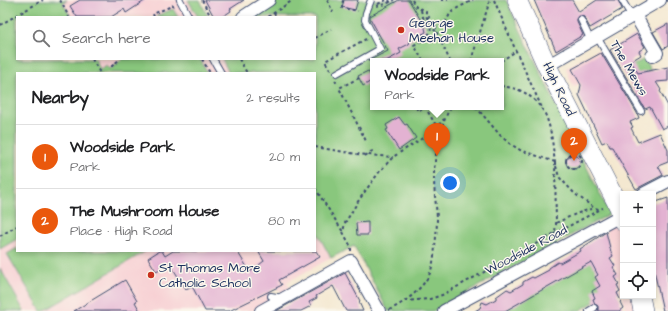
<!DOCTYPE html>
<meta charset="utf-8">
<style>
:root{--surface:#fff;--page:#f2f2f2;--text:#202124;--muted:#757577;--line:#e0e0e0;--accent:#ea580c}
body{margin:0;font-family:"Architects Daughter",sans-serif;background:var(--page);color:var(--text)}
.controls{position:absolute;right:12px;bottom:12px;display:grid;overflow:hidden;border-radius:0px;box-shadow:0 2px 6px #0003}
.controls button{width:36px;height:36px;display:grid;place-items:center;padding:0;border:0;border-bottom:1px solid var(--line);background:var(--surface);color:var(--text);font:20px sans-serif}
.you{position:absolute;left:450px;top:183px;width:14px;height:14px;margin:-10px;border:3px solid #fff;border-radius:50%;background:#1a73e8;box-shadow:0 0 0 6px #1a73e833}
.badge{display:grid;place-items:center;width:26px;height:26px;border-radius:50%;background:var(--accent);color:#fff;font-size:13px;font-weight:700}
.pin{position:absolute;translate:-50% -33px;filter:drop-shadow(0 1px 2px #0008)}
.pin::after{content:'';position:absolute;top:21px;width:14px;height:12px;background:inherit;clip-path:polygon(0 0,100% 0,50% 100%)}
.popup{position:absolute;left:370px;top:58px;width:134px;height:52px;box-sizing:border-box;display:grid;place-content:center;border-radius:0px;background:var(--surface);filter:drop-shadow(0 1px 3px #0005);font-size:13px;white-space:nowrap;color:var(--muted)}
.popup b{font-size:15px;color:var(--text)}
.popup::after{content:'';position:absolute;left:50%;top:100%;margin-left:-8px;border:8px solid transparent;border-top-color:var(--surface)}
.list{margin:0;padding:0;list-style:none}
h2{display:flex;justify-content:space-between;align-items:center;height:52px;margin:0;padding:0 16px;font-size:17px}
h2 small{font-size:13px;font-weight:400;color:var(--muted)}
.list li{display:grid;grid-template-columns:26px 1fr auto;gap:12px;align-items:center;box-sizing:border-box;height:64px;padding:0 16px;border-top:1px solid var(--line)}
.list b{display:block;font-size:15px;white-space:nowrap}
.list p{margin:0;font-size:13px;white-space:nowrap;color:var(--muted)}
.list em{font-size:13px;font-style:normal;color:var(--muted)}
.icon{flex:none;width:22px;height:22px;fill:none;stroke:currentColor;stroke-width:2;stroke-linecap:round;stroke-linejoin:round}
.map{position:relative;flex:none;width:668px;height:311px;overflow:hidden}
.search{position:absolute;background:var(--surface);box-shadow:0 2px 6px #0003;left:16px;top:16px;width:300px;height:44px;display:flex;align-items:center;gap:10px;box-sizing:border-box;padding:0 14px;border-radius:0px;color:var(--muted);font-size:15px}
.panel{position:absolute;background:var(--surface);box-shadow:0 2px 6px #0003;left:16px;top:72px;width:300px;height:180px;border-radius:0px}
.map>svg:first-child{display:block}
.built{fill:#f7cfd3}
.green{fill:#89c77d;stroke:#527b6e;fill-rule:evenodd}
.building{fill:#e3b2d2}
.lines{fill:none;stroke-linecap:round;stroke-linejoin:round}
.service-casing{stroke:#3c4b6f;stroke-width:8}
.minor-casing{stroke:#3c4b6f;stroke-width:14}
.primary-casing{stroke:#3c4b6f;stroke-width:20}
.path{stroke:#3c4b6f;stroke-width:2;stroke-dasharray:3 3;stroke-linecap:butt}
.service{stroke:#fff;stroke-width:6}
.minor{stroke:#fff;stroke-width:12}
.primary{stroke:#fff;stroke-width:19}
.poi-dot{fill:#c8321e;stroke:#fbf7ec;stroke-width:1.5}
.labels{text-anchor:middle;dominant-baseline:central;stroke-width:3;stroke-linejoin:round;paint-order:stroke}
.poi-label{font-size:13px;fill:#1b2f5e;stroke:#fbf7ec;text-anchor:start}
.street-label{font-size:13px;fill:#1b2f5e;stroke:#fbf7ec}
</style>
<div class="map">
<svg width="668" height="311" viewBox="0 0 668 311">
<rect width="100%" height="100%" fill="#fbf7ec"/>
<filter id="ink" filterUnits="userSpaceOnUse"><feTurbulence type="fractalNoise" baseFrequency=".025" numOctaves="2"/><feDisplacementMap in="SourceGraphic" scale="8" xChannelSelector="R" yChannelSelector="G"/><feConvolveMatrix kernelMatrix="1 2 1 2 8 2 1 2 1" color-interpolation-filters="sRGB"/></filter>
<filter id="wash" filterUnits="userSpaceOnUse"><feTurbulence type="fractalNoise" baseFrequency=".012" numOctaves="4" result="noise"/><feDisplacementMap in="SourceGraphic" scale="16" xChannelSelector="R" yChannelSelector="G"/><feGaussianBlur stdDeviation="0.9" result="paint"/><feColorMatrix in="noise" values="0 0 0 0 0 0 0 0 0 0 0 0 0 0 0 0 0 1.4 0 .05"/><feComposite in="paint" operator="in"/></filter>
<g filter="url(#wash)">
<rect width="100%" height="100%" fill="#f4e8d0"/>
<path class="built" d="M 62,0 L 188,0 L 198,17 L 71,17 Z
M 601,48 L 610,64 L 589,75 L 591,78 L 573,87 L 566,68 Z
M 95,59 L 222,59 L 229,73 L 103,73 Z
M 623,221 L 623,296 L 640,296 L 643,311 L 626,311 L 605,224 Z
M 315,229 L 331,258 L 287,282 L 290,288 L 283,292 L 279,291 L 277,288 L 269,291 L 273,300 L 252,311 L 24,311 L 0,268 L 0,249 L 17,239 L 17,251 L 315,251 Z"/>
<path class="green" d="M 0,0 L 67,0 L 63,3 L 71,17 L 17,17 L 17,59 L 95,59 L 100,69 L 107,65 L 110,69 L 116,65 L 116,64 L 122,59 L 200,59 L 208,73 L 17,73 L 17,239 L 0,249 Z
M 188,0 L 200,0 L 208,17 L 198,17 Z
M 277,0 L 506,0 L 561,115 L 610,214 L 433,311 L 388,311 L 354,246 L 331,258 L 315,229 L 315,73 L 229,73 L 222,59 L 315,59 L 315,17 L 252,17 ZM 373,61 L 501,61 L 501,107 L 373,107 Z
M 173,9 L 178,17 L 157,17 L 156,16 Z
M 644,59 L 651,71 L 631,83 L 623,71 Z
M 17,248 L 17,251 L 146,251 L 44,311 L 41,311 L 7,254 Z
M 589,258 L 600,275 L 602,286 L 598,298 L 594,302 L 579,311 L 499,311 Z
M 0,268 L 24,311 L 0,311 Z"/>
<g id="blocks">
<path class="building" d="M 80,0 L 146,0 L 126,13 L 124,9 L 111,17 L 77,17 L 70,6 Z
M 205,0 L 244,0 L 230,9 L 231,11 L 222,17 L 214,17 Z
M 344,0 L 358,0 L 355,10 L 342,7 Z
M 399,0 L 409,0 L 420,19 L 421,19 L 425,26 L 425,28 L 426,32 L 410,41 L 409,44 L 399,49 L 401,53 L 386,61 L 368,61 L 388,51 L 370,18 L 370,16 Z
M 534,0 L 572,0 L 579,12 L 597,0 L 618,0 L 622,9 L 590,28 L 584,17 L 581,16 L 579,16 L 577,19 L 577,22 L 583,35 L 556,51 Z
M 668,24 L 668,46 L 663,49 L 653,32 Z
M 637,34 L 645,47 L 639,51 L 641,55 L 631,61 L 638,73 L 668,67 L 668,81 L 656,82 L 661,90 L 660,91 L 668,106 L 668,126 L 662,129 L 650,107 L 645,109 L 610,50 Z
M 601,53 L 637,113 L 639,118 L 630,122 L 633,127 L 631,128 L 638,142 L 660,133 L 668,150 L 668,162 L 658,166 L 663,175 L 636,189 L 612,147 L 610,147 L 607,141 L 602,143 L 579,95 L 581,85 L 572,69 Z
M 368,71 L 373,80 L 363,86 L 358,76 Z
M 399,117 L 405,125 L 407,124 L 416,138 L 399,150 L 386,130 L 388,129 L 386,125 Z
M566 162a7 7 0 1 1 14 0a7 7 0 1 1-14 0Z
M 668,198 L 668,311 L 663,311 L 653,266 L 653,203 Z
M 368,222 L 368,235 L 357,235 L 356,223 Z
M 606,232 L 611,252 L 613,256 L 610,258 L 615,266 L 613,267 L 618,275 L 615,277 L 619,284 L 617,285 L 620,291 L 617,293 L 621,301 L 620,302 L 623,308 L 619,311 L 598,311 L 598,306 L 595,304 L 593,299 L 595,298 L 592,291 L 600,286 L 595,277 L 598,275 L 591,262 L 505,311 L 475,311 L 480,308 L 482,302 L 487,304 L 496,299 L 496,297 L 507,289 L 511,291 L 523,284 L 523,282 L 532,277 L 534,278 L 549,270 L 549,268 L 558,262 L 560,263 L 581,251 L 580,249 Z
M 159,251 L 162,251 L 165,256 L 173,251 L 237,251 L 250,272 L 264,261 L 258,251 L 316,251 L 320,257 L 279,280 L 282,285 L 229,311 L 205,311 L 192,286 L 186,289 L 170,264 L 156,271 L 148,258 Z
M 345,273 L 360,301 L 359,302 L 363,311 L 346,311 L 333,286 L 316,296 L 317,298 L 309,302 L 311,306 L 301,311 L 276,311 Z
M 125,280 L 137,301 L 135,302 L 140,311 L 74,311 Z"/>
</g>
</g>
<g filter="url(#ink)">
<use href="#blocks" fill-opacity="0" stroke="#3c4b6f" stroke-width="1"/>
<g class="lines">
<defs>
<path id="service" d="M 180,0 L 189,17
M 622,0 L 632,17
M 581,20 L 591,41
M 597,37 L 641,111
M 213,59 L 221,73
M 337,73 L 380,49 L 365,20 L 366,13 L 371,0
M 271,296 L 282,298
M 589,311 L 594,308"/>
<path id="minor" d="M 635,15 L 657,53 L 652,56
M 243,17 L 269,0
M 547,66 L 660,0
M 643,194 L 668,181
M 261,311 L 351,261 L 379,311
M 444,311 L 622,215"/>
<path id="primary" d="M 517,0 L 547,66 L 619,207 L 623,221
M 640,296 L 643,311"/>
</defs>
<use href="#service" class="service-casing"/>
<use href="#minor" class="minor-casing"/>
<use href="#primary" class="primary-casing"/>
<path class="path" d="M 60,0 L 69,17
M 202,0 L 211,17
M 327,0 L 333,12
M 343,0 L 342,8 L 358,11
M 389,0 L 391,4
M 412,0 L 416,7 L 426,11 C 425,21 435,31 444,23 C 448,20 448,16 451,13 C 454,9 468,3 473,0
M 441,0 L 448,0
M 494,0 L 516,51 L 542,108
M 378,4 L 386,0
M 376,6 L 386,4 L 394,0
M 421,10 C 423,20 427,26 436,31
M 273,13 L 279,17
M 154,17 L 153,14 L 174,5
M 268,17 L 293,0
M 422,21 L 431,16
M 0,25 L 43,0
M 436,26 L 436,31 L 450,61
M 423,34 L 425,39
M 315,38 L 331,29
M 92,59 L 100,73
M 202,59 L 210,73
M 239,59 L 247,73
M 390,61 L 391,61
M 423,61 L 414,45 L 428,37 L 431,28
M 471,61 L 490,0
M 501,61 L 516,51
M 112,67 L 112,66 L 120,59
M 330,70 L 325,61 L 366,39
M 369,72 L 373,70
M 359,78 L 339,88 L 366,141
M 335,80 L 337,84
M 501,86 C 507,87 514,88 519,90 C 532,95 545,109 548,122 C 552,133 553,150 555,162
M 416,107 L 418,111 L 424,107
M 476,107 L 500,135 L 509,143 L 520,150 L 555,162
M 428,112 L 437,127 L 438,127 L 441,130
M 315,147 L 356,154 L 393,157
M566 161a8 8 0 1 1 16 0a8 8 0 1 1-16 0Z
M 365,156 L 372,151 L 371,150
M 556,166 L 559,177 L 575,194 L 593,207 L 598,209 L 603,208
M 315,188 L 343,232
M 556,223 C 571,216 579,212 595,208
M 554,234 L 601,209
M 0,236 L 17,226
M 351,251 L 351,247 L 343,232 L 345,223 L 357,203 L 366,190 L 380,171 L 393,157 L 421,139 L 437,127 L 444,119
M 405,301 L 430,299 L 442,295 L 552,235 L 555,231 L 556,225 L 555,162
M 389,310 C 404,303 419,292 428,277 C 433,268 434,257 435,247 C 436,237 437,227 437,217 C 436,204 434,191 434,177 C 434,162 437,147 441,132 C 443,123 446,115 451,107"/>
<use href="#service" class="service"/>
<use href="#minor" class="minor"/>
<use href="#primary" class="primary"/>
</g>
</g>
<g class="poi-dot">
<circle cx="401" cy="30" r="4"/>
<circle cx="151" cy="275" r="4"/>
</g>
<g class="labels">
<g class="poi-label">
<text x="409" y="23">George<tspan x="409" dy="15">Meehan House</tspan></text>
<text x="159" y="268">St Thomas More<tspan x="159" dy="15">Catholic School</tspan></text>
</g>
<g class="street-label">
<text transform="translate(629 68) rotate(60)">The Mews</text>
<text transform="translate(559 89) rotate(64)">High Road</text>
<text transform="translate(526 250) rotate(-28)">Woodside Road</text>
</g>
</g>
</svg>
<div class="controls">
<button>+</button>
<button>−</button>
<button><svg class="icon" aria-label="locate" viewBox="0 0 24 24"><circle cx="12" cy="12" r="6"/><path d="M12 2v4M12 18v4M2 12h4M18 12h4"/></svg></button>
</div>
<div class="you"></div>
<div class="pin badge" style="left:437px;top:156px">1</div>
<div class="popup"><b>Woodside Park</b>Park</div>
<div class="pin badge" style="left:574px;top:161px">2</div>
<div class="search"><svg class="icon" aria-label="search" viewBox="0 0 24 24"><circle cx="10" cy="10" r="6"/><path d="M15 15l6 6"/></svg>Search here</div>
<section class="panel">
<h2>Nearby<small>2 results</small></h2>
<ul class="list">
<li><span class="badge">1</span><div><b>Woodside Park</b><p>Park</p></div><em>20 m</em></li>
<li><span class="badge">2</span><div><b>The Mushroom House</b><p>Place · High Road</p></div><em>80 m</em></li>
</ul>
</section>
</div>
